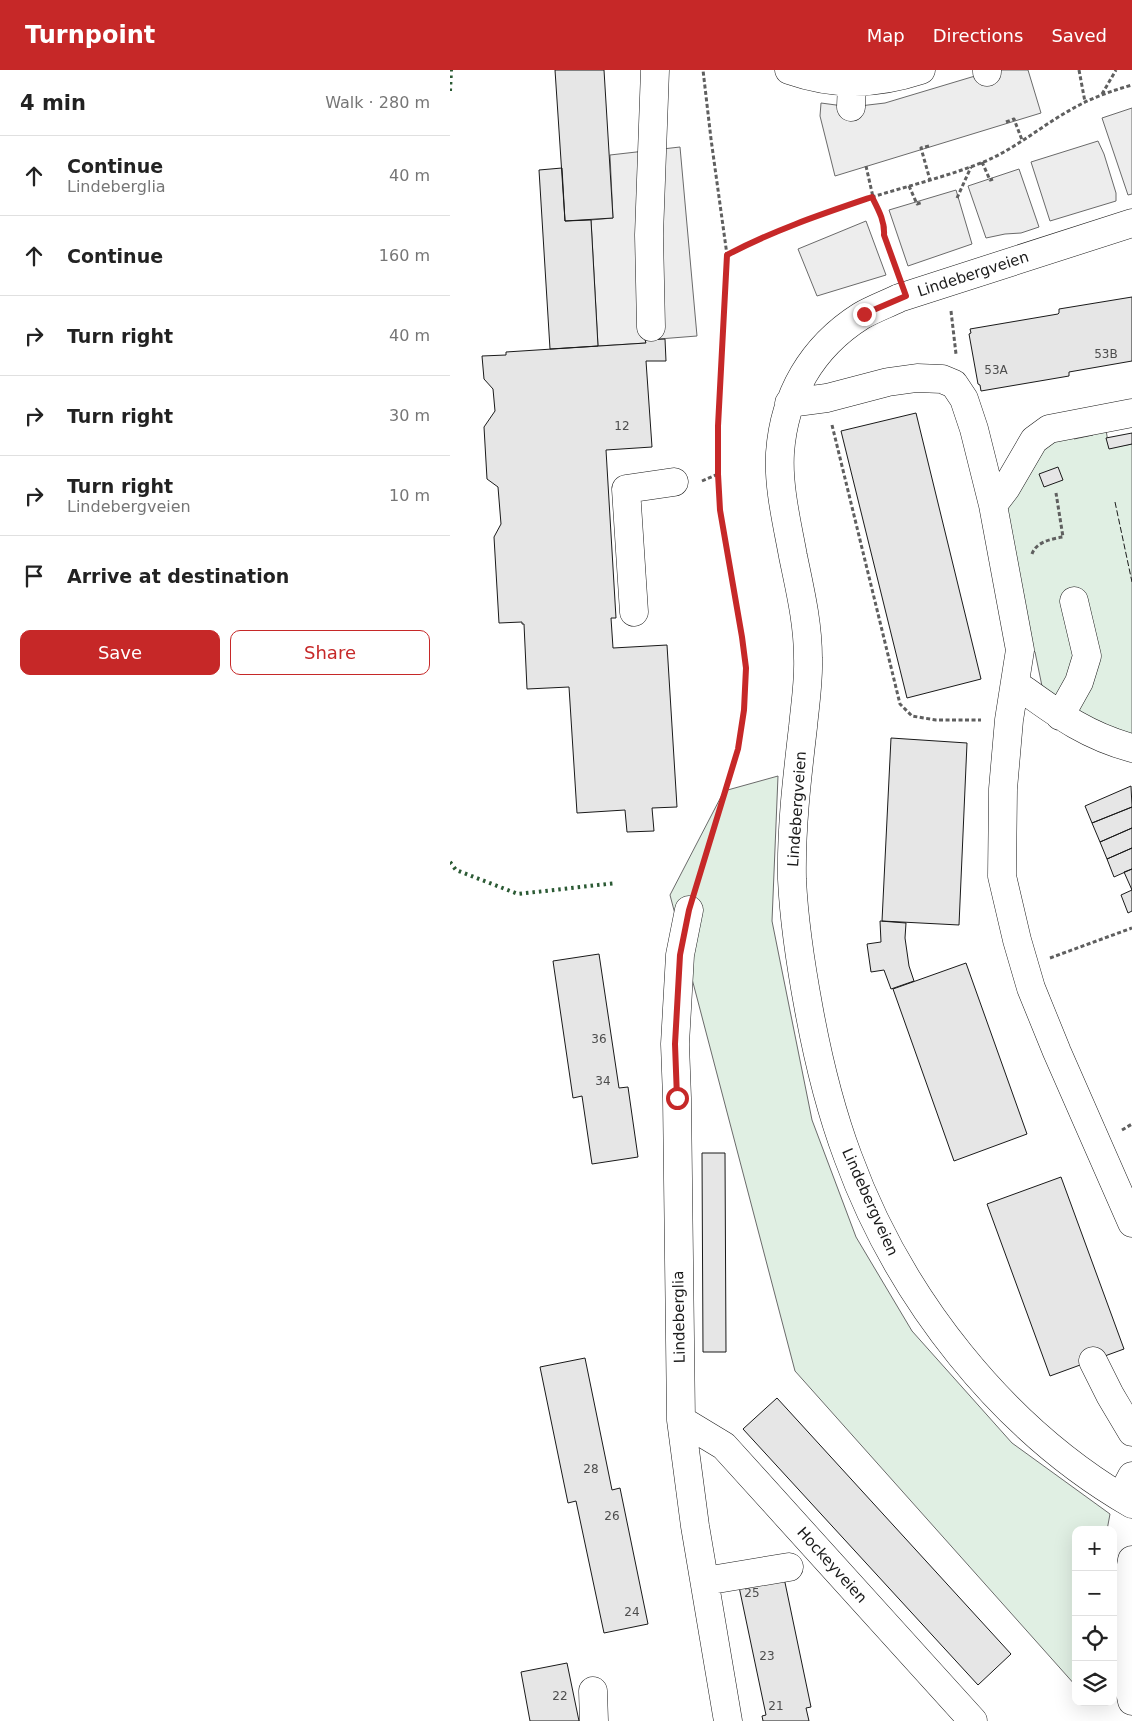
<!DOCTYPE html>
<meta charset="utf-8">
<style>
:root{--surface:#fff;--page:#f6f6f6;--text:#222;--muted:#767676;--line:#e0e0e0;--accent:#c62828}
body{margin:0;font-family:"DejaVu Sans",sans-serif;background:var(--page);color:var(--text)}
.controls{position:absolute;right:15px;bottom:15px;display:grid;overflow:hidden;border-radius:10px;box-shadow:0 5px 20px #0002}
.controls button{width:45px;height:45px;display:grid;place-items:center;padding:0;border:0;border-bottom:1px solid var(--line);background:var(--surface);color:var(--text);font:25px sans-serif}
.stop{position:absolute;width:15px;height:15px;margin:-11px;border:4px solid #c62828;border-radius:50%;background:#fff}
.stop.end{background:#c62828;border-color:#fff;box-shadow:0 1px 5px #0008}
.list{margin:0;padding:0;list-style:none}
h2{display:flex;justify-content:space-between;align-items:center;height:65px;margin:0;padding:0 20px;font-size:21px}
h2 small{font-size:16px;font-weight:400;color:var(--muted)}
.list li{display:grid;grid-template-columns:32px 1fr auto;gap:15px;align-items:center;box-sizing:border-box;height:80px;padding:0 20px;border-top:1px solid var(--line)}
.list b{display:block;font-size:19px;white-space:nowrap}
.list p{margin:0;font-size:16px;white-space:nowrap;color:var(--muted)}
.list em{font-size:16px;font-style:normal;color:var(--muted)}
.actions{display:flex;gap:10px;padding:15px 20px}
.actions a{flex:1;padding:11px 0;border:1px solid var(--accent);border-radius:10px;text-align:center;font-size:18px;color:var(--accent)}
.actions .main{background:var(--accent);color:#fff}
.icon{flex:none;width:28px;height:28px;fill:none;stroke:currentColor;stroke-width:2;stroke-linecap:round;stroke-linejoin:round}
.map{position:relative;flex:none;width:682px;height:1651px;overflow:hidden}
header{display:flex;align-items:center;gap:30px;box-sizing:border-box;height:70px;padding:0 25px;background:var(--accent);color:#fff}
header strong{font-size:24px}
nav{display:flex;gap:28px;margin-inline-start:auto;font-size:18px}
main{display:flex}
aside{flex:1;background:var(--surface)}
.map>svg:first-child{display:block}
.green{fill:#e0efe3;stroke:#6a6a6a}
.parking{fill:#ededed;stroke:#6a6a6a}
.building{fill:#e6e6e6;stroke:#1a1a1a}
.lines{fill:none;stroke-linecap:round;stroke-linejoin:round}
.minor-casing{stroke:#1a1a1a;stroke-width:29}
.path{stroke:#5f5f5f;stroke-width:3;stroke-dasharray:4 2.5;stroke-linecap:butt}
.minor{stroke:#fff;stroke-width:28}
.hedge{stroke:#2b5a34;stroke-width:4;stroke-dasharray:2.5 4;stroke-linecap:butt}
.fence{stroke:#1a1a1a;stroke-width:1;stroke-dasharray:6 2.5;stroke-linecap:butt}
.route{stroke:#c62828;stroke-width:6}
.labels{text-anchor:middle;dominant-baseline:central;stroke-width:4;stroke-linejoin:round;paint-order:stroke}
.number-label{font-size:12px;fill:#4d4d4d}
.street-label{font-size:15px;fill:#1a1a1a;stroke:#fff}
</style>
<header>
<strong>Turnpoint</strong>
<nav><a>Map</a><a>Directions</a><a>Saved</a></nav>
</header>
<main>
<aside>
<h2>4 min<small>Walk · 280 m</small></h2>
<ul class="list">
<li><svg class="icon" aria-label="ahead" viewBox="0 0 24 24"><path d="M12 20V5M6 11l6-6 6 6"/></svg><div><b>Continue</b><p>Lindeberglia</p></div><em>40 m</em></li>
<li><svg class="icon" aria-label="ahead" viewBox="0 0 24 24"><path d="M12 20V5M6 11l6-6 6 6"/></svg><div><b>Continue</b></div><em>160 m</em></li>
<li><svg class="icon" aria-label="right" viewBox="0 0 24 24"><path d="M7 20v-9h11M14 6l5 5-5 5"/></svg><div><b>Turn right</b></div><em>40 m</em></li>
<li><svg class="icon" aria-label="right" viewBox="0 0 24 24"><path d="M7 20v-9h11M14 6l5 5-5 5"/></svg><div><b>Turn right</b></div><em>30 m</em></li>
<li><svg class="icon" aria-label="right" viewBox="0 0 24 24"><path d="M7 20v-9h11M14 6l5 5-5 5"/></svg><div><b>Turn right</b><p>Lindebergveien</p></div><em>10 m</em></li>
<li><svg class="icon" aria-label="arrive" viewBox="0 0 24 24"><path d="M6 21V4h12l-3 4 3 4H6"/></svg><div><b>Arrive at destination</b></div></li>
</ul>
<div class="actions"><a class="main">Save</a><a>Share</a></div>
</aside>
<div class="map">
<svg width="682" height="1651" viewBox="0 0 682 1651">
<rect width="100%" height="100%" fill="#fff"/>
<path class="green" d="M 655,354 L 659,378 L 682,374 L 682,672 L 593,621 L 585,582 L 576,572 L 555,437 L 596,373 L 622,360 L 624,369 L 643,365 L 642,356 Z
M 328,706 L 322,851 L 362,1050 L 406,1167 L 462,1261 L 562,1373 L 660,1444 L 657,1460 L 626,1460 L 626,1616 L 345,1301 L 220,825 L 274,721 Z"/>
<path class="parking" d="M 545,0 L 578,0 L 591,43 L 385,106 L 370,46 L 371,33 L 401,37 L 435,33 Z
M 682,38 L 682,124 L 678,125 L 652,48 Z
M 648,71 L 654,84 L 666,123 L 666,131 L 600,151 L 581,92 Z
M 230,77 L 247,266 L 196,270 L 196,273 L 148,276 L 141,150 L 163,148 L 160,85 Z
M 569,99 L 589,157 L 571,163 L 555,164 L 536,168 L 518,116 Z
M 506,120 L 522,174 L 458,196 L 439,140 Z
M 416,151 L 436,205 L 367,226 L 348,179 Z"/>
<path class="building" d="M 105,0 L 154,0 L 163,148 L 115,151 Z
M 112,98 L 115,151 L 141,150 L 148,276 L 100,279 L 89,100 Z
M 682,227 L 682,291 L 619,302 L 619,306 L 531,321 L 530,315 L 528,314 L 519,264 L 521,263 L 520,259 L 608,244 L 609,243 L 609,239 Z
M 215,269 L 216,291 L 196,291 L 202,377 L 156,380 L 166,548 L 161,548 L 163,578 L 217,575 L 227,737 L 202,738 L 204,761 L 177,762 L 175,740 L 127,743 L 119,617 L 77,619 L 74,554 L 72,554 L 72,552 L 49,553 L 44,467 L 51,454 L 48,417 L 37,409 L 34,357 L 45,341 L 43,319 L 34,309 L 32,286 L 56,285 L 56,282 L 196,273 L 195,270 Z
M 466,343 L 531,609 L 457,628 L 391,361 Z
M 682,363 L 682,374 L 659,379 L 656,368 Z
M 608,397 L 613,410 L 594,417 L 589,404 Z
M 441,668 L 517,673 L 509,855 L 432,851 Z
M 681,716 L 682,737 L 642,753 L 635,736 Z
M 682,737 L 682,758 L 650,772 L 642,753 Z
M 682,758 L 682,778 L 657,789 L 650,772 Z
M 682,778 L 682,799 L 664,807 L 657,789 Z
M 682,799 L 682,820 L 674,802 Z
M 682,820 L 682,841 L 678,843 L 671,825 Z
M 430,851 L 456,853 L 455,868 L 459,896 L 464,911 L 441,919 L 434,900 L 421,902 L 417,874 L 431,872 Z
M 149,884 L 169,1018 L 178,1017 L 188,1087 L 142,1094 L 132,1026 L 123,1028 L 103,891 Z
M 516,893 L 577,1064 L 504,1091 L 443,919 Z
M 252,1083 L 275,1083 L 276,1282 L 253,1282 Z
M 611,1107 L 674,1279 L 600,1306 L 537,1134 Z
M 135,1288 L 162,1420 L 170,1418 L 198,1554 L 154,1563 L 126,1431 L 118,1433 L 90,1297 Z
M 327,1328 L 561,1584 L 528,1615 L 293,1359 Z
M 333,1503 L 361,1637 L 356,1638 L 359,1651 L 313,1651 L 312,1646 L 316,1645 L 288,1512 Z
M 117,1593 L 129,1651 L 80,1651 L 71,1602 Z"/>
<g class="lines">
<defs>
<path id="minor" d="M 339,0 C 385,16 425,15 471,0
M 537,0 L 537,2
M 401,37 L 402,12
M 682,153 L 449,228 C 437,234 423,239 411,246 C 362,277 334,325 330,383 C 328,417 337,453 343,486 C 350,520 358,553 358,588 C 359,611 355,635 353,657 C 347,708 341,758 342,809 C 344,853 351,897 359,940 C 368,989 380,1039 398,1087 C 449,1227 552,1359 682,1434
M 201,257 L 199,165 L 205,0
M 339,333 L 377,328 L 438,312 L 467,308 L 492,309 L 504,314 L 514,329 L 524,359 L 543,435 L 570,580 L 559,650 L 553,719 L 552,806 L 567,870 L 581,918 L 607,982 L 682,1153
M 543,435 L 556,418 L 584,370 L 599,359 L 682,343
M 184,542 L 176,419 L 224,412
M 566,614 C 605,642 634,665 682,678
M 610,646 L 629,612 L 637,586 L 624,531
M 239,840 L 230,885 L 225,974 L 227,1028 L 231,1350 L 245,1456 L 278,1651
M 643,1291 L 660,1325 L 682,1362
M 231,1350 L 274,1376 L 523,1651
M 671,1427 L 682,1406
M 682,1490 C 673,1533 671,1589 682,1631
M 255,1511 L 339,1497
M 143,1621 L 144,1651"/>
</defs>
<use href="#minor" class="minor-casing"/>
<path class="path" d="M 629,0 L 635,32
M 652,24 L 666,0
M 556,52 L 564,49 L 572,70
M 479,76 L 471,78 L 480,110
M 532,92 L 540,110 L 543,109
M 416,96 L 423,127
M 459,116 L 467,134 L 473,132
M 422,127 L 429,141 L 435,157 L 434,165 L 447,199
M 507,128 L 521,97
M 277,185 C 324,161 372,143 422,127 C 458,116 495,107 531,93 C 564,80 591,56 622,39 C 641,28 661,21 682,15
M 501,241 L 506,284
M 382,355 L 450,634 L 462,646 L 486,650 L 531,650
M 252,411 L 268,404
M 582,484 C 586,472 601,469 613,467 L 606,423
M 247,814 L 288,679 L 294,640 L 296,598 L 292,567 L 270,440 L 268,404 L 268,355 L 277,185 L 261,69 L 253,0
M 600,888 L 682,858
M 672,1060 L 682,1054"/>
<use href="#minor" class="minor"/>
<path class="hedge" d="M 0,21 L 1,0
M 0,792 L 6,800 L 68,824 L 166,813"/>
<path class="fence" d="M 665,432 L 682,512"/>
</g>
<g class="lines">
<path class="route" d="M 227,1028 L 225,974 L 230,885 L 239,840 L 288,679 L 294,640 L 296,598 L 292,567 L 270,440 L 268,404 L 268,356 L 277,185 C 324,160 372,144 422,127 C 428,139 435,151 434,165 L 456,226 L 414,244"/>
</g>
<g class="labels">
<g class="number-label">
<text x="656" y="284">53B</text>
<text x="546" y="300">53A</text>
<text x="172" y="356">12</text>
<text x="149" y="969">36</text>
<text x="153" y="1011">34</text>
<text x="141" y="1399">28</text>
<text x="162" y="1446">26</text>
<text x="302" y="1523">25</text>
<text x="182" y="1542">24</text>
<text x="317" y="1586">23</text>
<text x="110" y="1626">22</text>
<text x="326" y="1636">21</text>
</g>
<g class="street-label">
<text transform="translate(523 204) rotate(-18)">Lindebergveien</text>
<text transform="translate(347 739) rotate(-86)">Lindebergveien</text>
<text transform="translate(420 1132) rotate(66)">Lindebergveien</text>
<text transform="translate(229 1247) rotate(-91)">Lindeberglia</text>
<text transform="translate(382 1495) rotate(48)">Hockeyveien</text>
</g>
</g>
</svg>
<div class="controls">
<button>+</button>
<button>−</button>
<button><svg class="icon" aria-label="locate" viewBox="0 0 24 24"><circle cx="12" cy="12" r="6"/><path d="M12 2v4M12 18v4M2 12h4M18 12h4"/></svg></button>
<button><svg class="icon" aria-label="layers" viewBox="0 0 24 24"><path d="M12 4l9 5-9 5-9-5zM3 14l9 5 9-5"/></svg></button>
</div>
<div class="stop" style="left:227px;top:1028px"></div>
<div class="stop end" style="left:414px;top:244px"></div>
</div>
</main>
